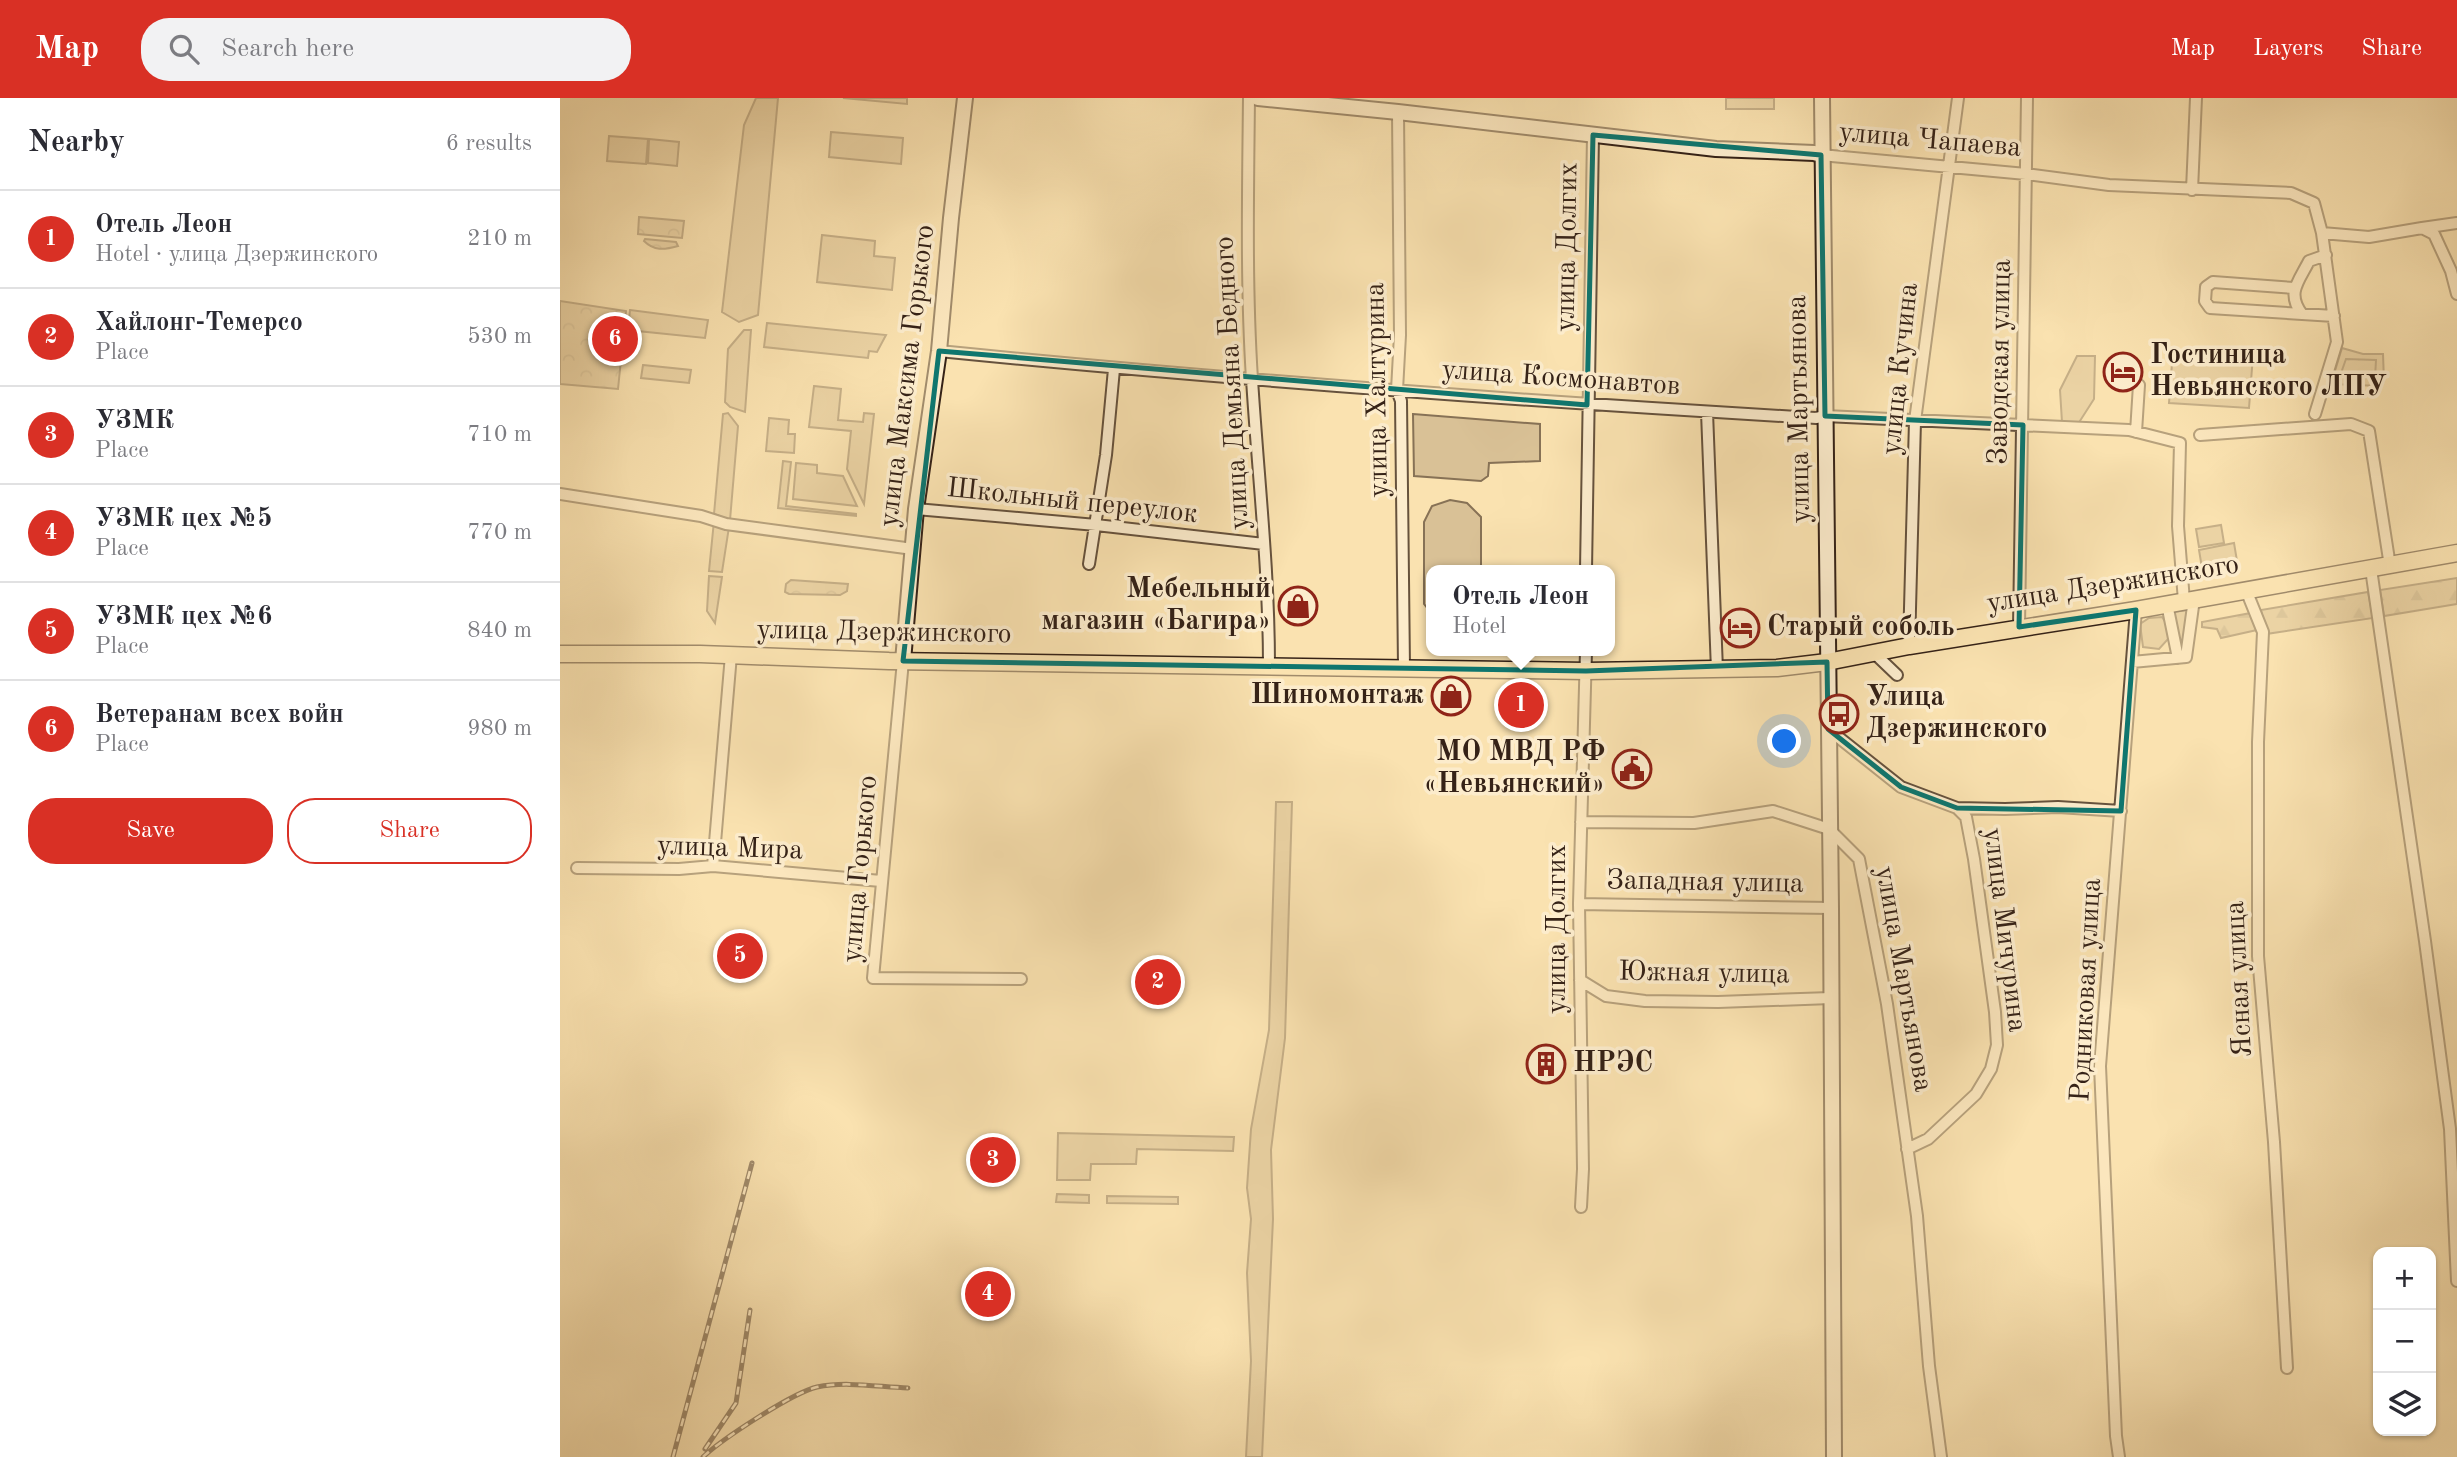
<!DOCTYPE html>
<meta charset="utf-8">
<style>
:root{--surface:#fff;--page:#f2f2f3;--text:#2b2b33;--muted:#7c7c81;--line:#e1e1e2;--accent:#d93025}
body{margin:0;font-family:"Old Standard TT",serif;background:var(--page);color:var(--text)}
.controls{position:absolute;right:21px;bottom:21px;display:grid;overflow:hidden;border-radius:14px;box-shadow:0 2px 5px #0004}
.controls button{width:63px;height:63px;display:grid;place-items:center;padding:0;border:0;border-bottom:2px solid var(--line);background:var(--surface);color:var(--text);font:35px sans-serif}
.you{position:absolute;left:1225px;top:644px;width:24px;height:24px;margin:-18px;border:5px solid #fff;border-radius:50%;background:#1a73e8;box-shadow:0 0 0 10px #1a73e833}
.badge{display:grid;place-items:center;width:46px;height:46px;border-radius:50%;background:var(--accent);color:#fff;font-size:23px;font-weight:700}
.pin{position:absolute;translate:-50% -50%;border:4px solid #fff;box-shadow:0 2px 7px #0006}
.popup{position:absolute;left:866px;top:467px;width:189px;height:91px;box-sizing:border-box;display:grid;place-content:center;border-radius:14px;background:var(--surface);filter:drop-shadow(0 2px 5px #0005);font-size:23px;white-space:nowrap;color:var(--muted)}
.popup b{font-size:26px;color:var(--text)}
.popup::after{content:'';position:absolute;left:50%;top:100%;margin-left:-14px;border:14px solid transparent;border-top-color:var(--surface)}
.list{margin:0;padding:0;list-style:none}
h2{display:flex;justify-content:space-between;align-items:center;height:91px;margin:0;padding:0 28px;font-size:30px}
h2 small{font-size:23px;font-weight:400;color:var(--muted)}
.list li{display:grid;grid-template-columns:46px 1fr auto;gap:21px;align-items:center;box-sizing:border-box;height:98px;padding:0 28px;border-top:2px solid var(--line)}
.list b{display:block;font-size:26px;white-space:nowrap}
.list p{margin:0;font-size:23px;white-space:nowrap;color:var(--muted)}
.list em{font-size:23px;font-style:normal;color:var(--muted)}
.actions{display:flex;gap:14px;padding:21px 28px}
.actions a{flex:1;padding:16px 0;border:2px solid var(--accent);border-radius:28px;text-align:center;font-size:24px;color:var(--accent)}
.actions .main{background:var(--accent);color:#fff}
.icon{flex:none;width:38px;height:38px;fill:none;stroke:currentColor;stroke-width:2;stroke-linecap:round;stroke-linejoin:round}
.map{position:relative;flex:none;width:1897px;height:1359px;overflow:hidden}
header{display:flex;align-items:center;gap:42px;box-sizing:border-box;height:98px;padding:0 35px;background:var(--accent);color:#fff}
header strong{font-size:33px}
nav{display:flex;gap:38px;margin-inline-start:auto;font-size:24px}
.search{width:490px;height:63px;background:var(--page);display:flex;align-items:center;gap:18px;box-sizing:border-box;padding:0 24px;border-radius:28px;color:var(--muted);font-size:26px}
main{display:flex}
aside{flex:1;background:var(--surface)}
.map>svg:first-child{display:block}
.grass{fill:#d9c196;stroke:#877256;stroke-width:2}
.forest{fill:url(#forest-firs);stroke:#877256;stroke-width:2}
.park{fill:url(#park-crowns);stroke:#877256;stroke-width:2}
.lines{fill:none;stroke-linecap:round;stroke-linejoin:round}
.street-casing{stroke:#66523d;stroke-width:14}
.secondary-casing{stroke:#352217;stroke-width:18}
.primary-casing{stroke:#352217;stroke-width:19}
.street{stroke:#fceccc;stroke-width:10}
.secondary{stroke:#fceccc;stroke-width:14}
.primary{stroke:#fae2b0;stroke-width:16}
.rail-casing{stroke:#352217;stroke-width:5}
.rail{stroke:#fceccc;stroke-width:2.5;stroke-dasharray:8;stroke-linecap:butt}
.marked{fill:none;stroke:#0f766e;stroke-width:5;stroke-linejoin:round}
.labels{text-anchor:middle;dominant-baseline:central;stroke-width:7;stroke-linejoin:round;paint-order:stroke}
.street-label{font-size:28px;fill:#352217;stroke:#fceccc}
.poi-label{font-size:28px;font-weight:bold;fill:#352217;stroke:#fceccc;text-anchor:start}
</style>
<header>
<strong>Map</strong>
<div class="search"><svg class="icon" aria-label="search" viewBox="0 0 24 24"><circle cx="10" cy="10" r="6"/><path d="M15 15l6 6"/></svg>Search here</div>
<nav><a>Map</a><a>Layers</a><a>Share</a></nav>
</header>
<main>
<aside>
<h2>Nearby<small>6 results</small></h2>
<ul class="list">
<li><span class="badge">1</span><div><b>Отель Леон</b><p>Hotel · улица Дзержинского</p></div><em>210 m</em></li>
<li><span class="badge">2</span><div><b>Хайлонг-Темерсо</b><p>Place</p></div><em>530 m</em></li>
<li><span class="badge">3</span><div><b>УЗМК</b><p>Place</p></div><em>710 m</em></li>
<li><span class="badge">4</span><div><b>УЗМК цех №5</b><p>Place</p></div><em>770 m</em></li>
<li><span class="badge">5</span><div><b>УЗМК цех №6</b><p>Place</p></div><em>840 m</em></li>
<li><span class="badge">6</span><div><b>Ветеранам всех войн</b><p>Place</p></div><em>980 m</em></li>
</ul>
<div class="actions"><a class="main">Save</a><a>Share</a></div>
</aside>
<div class="map">
<svg width="1897" height="1359" viewBox="0 0 1897 1359">
<defs>
<pattern id="forest-firs" width="22" height="20" patternUnits="userSpaceOnUse" patternTransform="scale(1.75)"><rect width="22" height="20" fill="#d9c196"/><path d="M5 1l3.5 6h-7zM16 11l3.5 6h-7z" fill="#bba681"/></pattern>
<pattern id="park-crowns" width="20" height="18" patternUnits="userSpaceOnUse" patternTransform="scale(1.75)"><rect width="20" height="18" fill="#d9c196"/><path d="M2 6a3 3 0 1 1 6 0M12 15a3 3 0 1 1 6 0" fill="none" stroke="#bba681"/></pattern>
</defs>
<rect width="100%" height="100%" fill="#fae2b0"/>
<filter id="stains"><feTurbulence type="fractalNoise" baseFrequency=".00286" numOctaves="4"/><feColorMatrix values="0 0 0 0 .2 0 0 0 0 .09 0 0 0 0 .02 0 0 0 .5 -.17"/></filter>
<radialGradient id="worn" r=".72"><stop offset=".6" stop-color="#630" stop-opacity="0"/><stop offset="1" stop-color="#630" stop-opacity=".3"/></radialGradient>
<path class="grass" d="M 196,0 L 218,0 L 198,217 L 179,224 L 162,214 L 184,27 Z
M 1166,0 L 1214,0 L 1214,11 L 1166,11 Z
M 271,34 L 343,40 L 341,66 L 269,59 Z
M 49,38 L 88,41 L 86,66 L 47,63 Z
M 89,41 L 119,44 L 117,68 L 88,65 Z
M 262,137 L 315,143 L 314,158 L 335,160 L 332,192 L 257,184 Z
M 70,212 L 148,222 L 145,240 L 68,232 Z
M 207,225 L 326,237 L 317,254 L 309,253 L 308,260 L 204,249 Z
M 184,232 L 191,232 L 185,314 L 170,309 L 165,304 L 168,251 Z
M 1782,250 L 1803,256 L 1823,256 L 1824,283 L 1820,288 L 1771,286 Z
M 1613,252 L 1693,257 L 1689,310 L 1609,305 Z
M 1517,258 L 1535,258 L 1534,301 L 1518,326 L 1502,324 L 1500,292 Z
M 83,267 L 131,272 L 129,285 L 81,280 Z
M 254,288 L 281,291 L 278,322 L 303,324 L 304,315 L 314,316 L 304,406 L 287,371 L 291,333 L 249,329 Z
M 168,315 L 178,328 L 170,422 L 154,416 L 163,316 Z
M 853,316 L 980,326 L 980,363 L 929,365 L 928,378 L 921,383 L 854,378 Z
M 209,320 L 229,322 L 228,336 L 235,336 L 234,355 L 206,353 Z
M 223,363 L 231,364 L 226,408 L 296,416 L 296,418 L 218,410 Z
M 236,365 L 257,367 L 257,375 L 283,378 L 297,408 L 233,401 Z
M 890,402 L 907,405 L 921,419 L 921,472 L 872,472 L 872,516 L 864,506 L 864,424 L 872,408 Z
M 154,423 L 169,429 L 162,474 L 149,473 Z
M 1661,427 L 1664,445 L 1639,449 L 1636,431 Z
M 1674,445 L 1677,463 L 1642,470 L 1639,452 Z
M 149,478 L 162,479 L 155,525 L 147,513 Z
M 1628,512 L 1625,544 L 1620,545 L 1613,514 Z
M 1602,519 L 1608,528 L 1609,540 L 1599,551 L 1583,549 L 1580,526 L 1589,520 Z
M 716,704 L 732,704 L 725,940 L 711,1052 L 713,1121 L 702,1359 L 686,1359 L 691,1263 L 687,1175 L 691,1121 L 687,1090 L 691,1031 L 709,932 Z
M 498,1035 L 674,1039 L 673,1053 L 577,1051 L 576,1066 L 531,1066 L 530,1082 L 497,1082 Z
M 497,1096 L 529,1097 L 529,1105 L 496,1104 Z
M 547,1098 L 618,1099 L 618,1106 L 547,1105 Z"/>
<path class="forest" d="M 283,0 L 347,0 L 347,6 Z
M 1897,480 L 1897,506 L 1824,518 L 1820,492 Z
M 1808,494 L 1813,520 L 1706,536 L 1701,512 Z
M 1691,515 L 1697,532 L 1661,540 L 1657,531 L 1642,529 L 1642,524 Z"/>
<path class="park" d="M 79,119 L 124,123 L 122,140 L 78,136 Z
M 85,141 L 116,144 L 118,148 C 104,152 94,153 84,143 Z
M 0,203 L 66,213 L 58,291 L 0,286 Z
M 1786,261 L 1816,262 L 1815,280 L 1780,278 Z
M 231,482 L 288,486 L 287,493 L 280,497 L 229,496 L 225,494 L 226,486 Z"/>
<g class="lines">
<defs>
<path id="street" d="M 689,0 C 688,94 686,188 692,281 C 698,377 709,472 709,568
M 838,14 L 840,237 L 837,292 L 841,303 L 844,569
M 1261,57 L 1466,76 L 1549,87 L 1731,95 L 1754,105 L 1762,135 L 1777,244 L 1755,316
M 1632,92 L 1636,0
M 1862,130 L 1897,125
M 1762,135 L 1809,139 L 1862,130 L 1874,136 L 1891,173 L 1897,196
M 1734,190 L 1653,184 L 1646,189 L 1645,203 L 1650,210 L 1774,218
M 1742,216 C 1726,195 1739,183 1749,163 L 1766,157
M 379,253 C 670,282 963,303 1256,320 L 1265,318 L 1569,332 L 1620,345 L 1618,428 L 1624,503
M 1147,314 L 1157,572
M 1576,334 L 1579,287
M 1640,337 L 1791,326 L 1809,333 L 1830,468
M 0,396 L 141,418 L 166,426 L 353,451
M 356,411 L 536,427 L 704,446
M 529,466 L 546,357 L 554,271
M 1811,471 L 1865,843 L 1890,1031 L 1897,1183
M 1026,472 L 1033,37
M 1686,492 L 1703,534 L 1698,644 L 1698,858 L 1714,1044 L 1727,1270
M 1607,506 L 1618,560
M 1459,529 L 1467,0
M 1349,548 L 1355,323 L 1398,0
M 1314,555 L 1337,577
M 343,563 L 313,880 L 461,881
M 1572,564 L 1626,559 L 1634,501
M 1268,631 L 1341,689 L 1397,710 L 1445,711 L 1498,709 L 1561,713
M 1021,724 L 1134,725 L 1213,713 L 1269,731 L 1299,761 L 1327,906 L 1357,1118 L 1369,1268 L 1381,1359
M 153,768 L 171,557
M 17,770 L 119,771 L 153,768 L 321,783
M 1019,806 L 1271,810
M 1020,882 L 1046,898 L 1085,903 L 1158,904 L 1271,900
M 1347,1051 L 1368,1041 L 1416,996 L 1431,971 L 1437,947 L 1435,914 L 1414,761 L 1406,719 L 1397,710
M 1021,1109 L 1023,1071 L 1019,806 L 1026,553
M 1559,1359 L 1556,1338 L 1540,968 L 1576,512"/>
<path id="secondary" d="M 698,0 L 838,14 L 1156,51 L 1254,55 L 1261,57
M 1262,0 L 1271,810 L 1274,1359
M 343,563 L 356,411 L 379,253 L 391,120 L 405,0"/>
<path id="primary" d="M 0,556 L 140,556 L 329,563 L 1026,573 L 1217,570 L 1267,564 L 1349,548 L 1576,512 L 1897,455"/>
</defs>
<use href="#street" class="street-casing"/>
<use href="#secondary" class="secondary-casing"/>
<use href="#primary" class="primary-casing"/>
<use href="#street" class="street"/>
<use href="#secondary" class="secondary"/>
<use href="#primary" class="primary"/>
<defs>
<path id="rail" d="M 145,1351 L 176,1305 L 190,1212
M 113,1359 L 192,1065
M 143,1359 C 162,1341 232,1295 257,1289 C 286,1283 319,1289 348,1290"/>
</defs>
<use href="#rail" class="rail-casing"/>
<use href="#rail" class="rail"/>
</g>
<path d="M0 0H1897V1359H0ZM 1033,37 L 1261,57 L 1265,318 L 1463,327 L 1459,529 L 1576,512 L 1561,713 L 1397,710 L 1341,689 L 1268,631 L 1267,564 L 1026,573 L 343,563 L 379,253 L 1027,307 Z" fill="#fae2b0" fill-opacity=".55" fill-rule="evenodd"/>
<path class="marked" d="M 1033,37 L 1261,57 L 1265,318 L 1463,327 L 1459,529 L 1576,512 L 1561,713 L 1397,710 L 1341,689 L 1268,631 L 1267,564 L 1026,573 L 343,563 L 379,253 L 1027,307 Z"/>
<defs>
<symbol id="hotel-ring" viewBox="-11 -11 22 22"><circle r="9.5" fill="#fceccc" stroke="#8f2418" stroke-width="1.5"/><path d="M-6-4.5h1.5V1H6V5H4.5V3h-9V5H-6ZM-4 0a1.8 1.8 0 1 1 3.6 0ZM.5 0V-2.5h3Q6-2.5 6 0Z" fill="#8f2418"/></symbol>
<symbol id="shop-ring" viewBox="-11 -11 22 22"><circle r="9.5" fill="#fceccc" stroke="#8f2418" stroke-width="1.5"/><path d="M-5-2.5h2.3a2.7 3.5 0 0 1 5.4 0H5L5.5 6h-11ZM-1.5-2.5h3a1.5 2.3 0 0 0-3 0Z" fill="#8f2418"/></symbol>
<symbol id="bus-ring" viewBox="-11 -11 22 22"><circle r="9.5" fill="#fceccc" stroke="#8f2418" stroke-width="1.5"/><path d="M-5-6H5V4H4V6H2V4H-2V6H-4V4H-5ZM-3.5-4V0h7V-4ZM-3.5 1.2v1.5H-2V1.2ZM2 1.2v1.5H3.5V1.2Z" fill="#8f2418"/></symbol>
<symbol id="civic-ring" viewBox="-11 -11 22 22"><circle r="9.5" fill="#fceccc" stroke="#8f2418" stroke-width="1.5"/><path d="M-.6-6.5H3V-4.5H.6V-3L4-1V1h2V6H-6V1h2V-1L-.6-3ZM-1.2 2.5V6h2.4V2.5Z" fill="#8f2418"/></symbol>
<symbol id="building-ring" viewBox="-11 -11 22 22"><circle r="9.5" fill="#fceccc" stroke="#8f2418" stroke-width="1.5"/><path d="M-4-6H4V6H1V3H-1V6H-4ZM-2.5-4.3h1.7v1.8h-1.7ZM.8-4.3h1.7v1.8H.8ZM-2.5-1h1.7V.8h-1.7ZM.8-1h1.7V.8H.8Z" fill="#8f2418"/></symbol>
</defs>
<g fill-rule="evenodd">
<use href="#hotel-ring" x="1541" y="252" width="44" height="44"/>
<use href="#shop-ring" x="716" y="486" width="44" height="44"/>
<use href="#hotel-ring" x="1158" y="508" width="44" height="44"/>
<use href="#shop-ring" x="869" y="576" width="44" height="44"/>
<use href="#bus-ring" x="1257" y="594" width="44" height="44"/>
<use href="#civic-ring" x="1050" y="649" width="44" height="44"/>
<use href="#building-ring" x="964" y="944" width="44" height="44"/>
</g>
<g class="labels">
<g class="street-label">
<text transform="translate(1370 43) rotate(5)">улица Чапаева</text>
<text transform="translate(1008 149) rotate(-89)">улица Долгих</text>
<text transform="translate(1441 264) rotate(-89)">Заводская улица</text>
<text transform="translate(1341 271) rotate(-84)">улица Кучина</text>
<text transform="translate(348 278) rotate(-83)">улица Максима Горького</text>
<text transform="translate(1001 281) rotate(4)">улица Космонавтов</text>
<text transform="translate(673 285) rotate(-93)">улица Демьяна Бедного</text>
<text transform="translate(818 292) rotate(-91)">улица Халтурина</text>
<text transform="translate(1240 311) rotate(-91)">улица Мартьянова</text>
<text transform="translate(512 404) rotate(6)">Школьный переулок</text>
<text transform="translate(1553 487) rotate(-9)">улица Дзержинского</text>
<text transform="translate(324 535) rotate(1)">улица Дзержинского</text>
<text transform="translate(170 751) rotate(2)">улица Мира</text>
<text transform="translate(301 771) rotate(-85)">улица Горького</text>
<text transform="translate(1145 785) rotate(1)">Западная улица</text>
<text transform="translate(998 831) rotate(-90)">улица Долгих</text>
<text transform="translate(1444 832) rotate(83)">улица Мичурина</text>
<text transform="translate(1144 876) rotate(1)">Южная улица</text>
<text transform="translate(1343 881) rotate(80)">улица Мартьянова</text>
<text transform="translate(1680 881) rotate(-93)">Ясная улица</text>
<text transform="translate(1527 892) rotate(-87)">Родниковая улица</text>
</g>
<g class="poi-label">
<text x="1590" y="258">Гостиница<tspan x="1590" dy="32">Невьянского ЛПУ</tspan></text>
<text x="711" y="492" text-anchor="end">Мебельный<tspan x="711" dy="32">магазин «Багира»</tspan></text>
<text x="1207" y="530">Старый соболь</text>
<text x="864" y="598" text-anchor="end">Шиномонтаж</text>
<text x="1306" y="600">Улица<tspan x="1306" dy="32">Дзержинского</tspan></text>
<text x="1045" y="655" text-anchor="end">МО МВД РФ<tspan x="1045" dy="32">«Невьянский»</tspan></text>
<text x="1013" y="966">НРЭС</text>
</g>
</g>
<rect width="100%" height="100%" filter="url(#stains)"/>
<rect width="100%" height="100%" fill="url(#worn)"/>
</svg>
<div class="controls">
<button>+</button>
<button>−</button>
<button><svg class="icon" aria-label="layers" viewBox="0 0 24 24"><path d="M12 4l9 5-9 5-9-5zM3 14l9 5 9-5"/></svg></button>
</div>
<div class="you"></div>
<div class="pin badge" style="left:961px;top:607px">1</div>
<div class="popup"><b>Отель Леон</b>Hotel</div>
<div class="pin badge" style="left:598px;top:884px">2</div>
<div class="pin badge" style="left:433px;top:1062px">3</div>
<div class="pin badge" style="left:428px;top:1196px">4</div>
<div class="pin badge" style="left:180px;top:858px">5</div>
<div class="pin badge" style="left:55px;top:241px">6</div>
</div>
</main>
